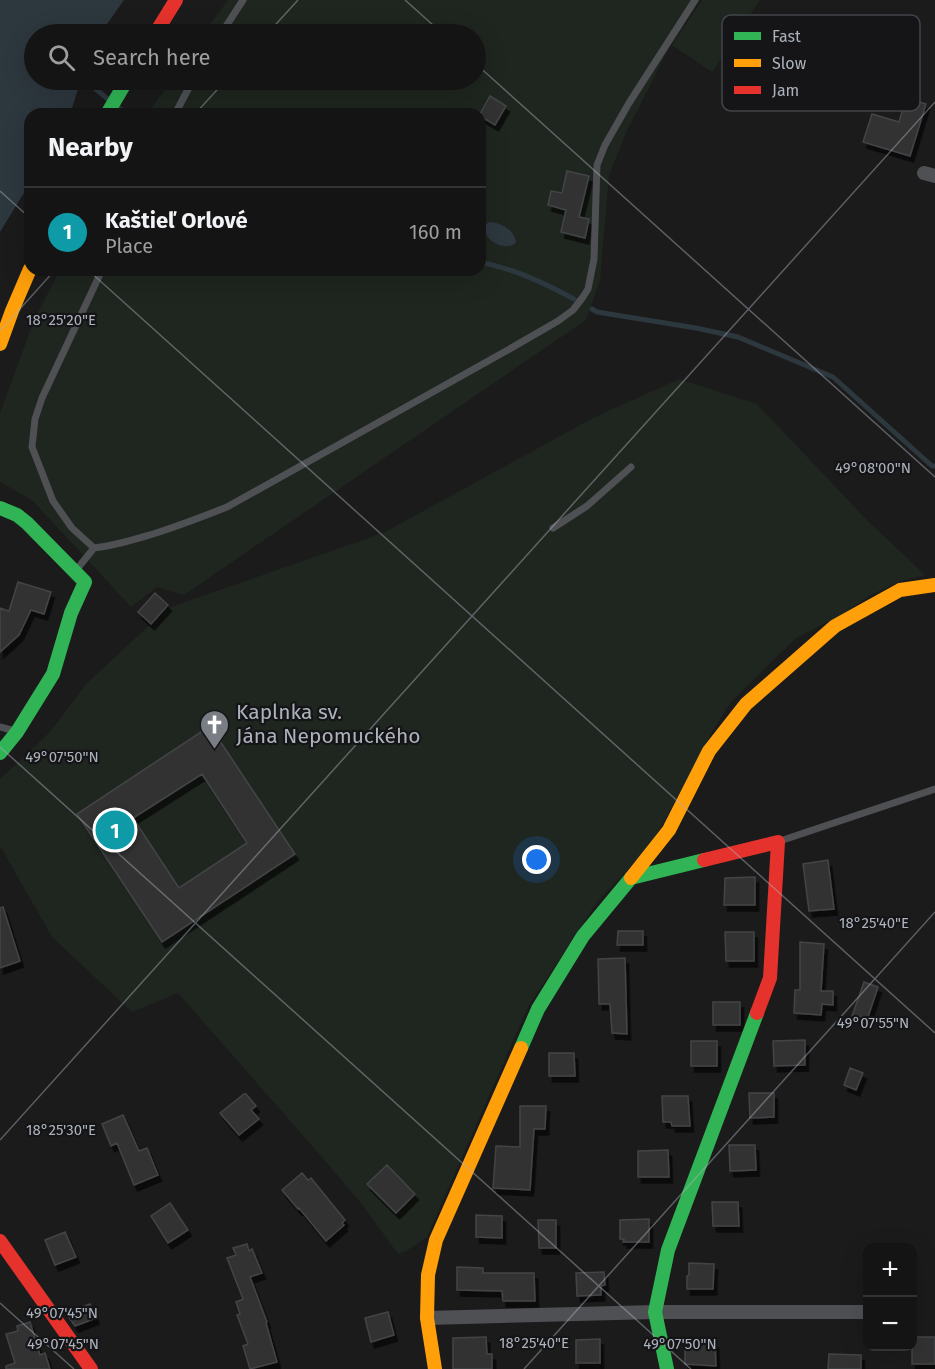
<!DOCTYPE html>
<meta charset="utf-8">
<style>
:root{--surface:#141414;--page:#212122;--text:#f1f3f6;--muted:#9d9ea0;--line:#333334;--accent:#1a73e8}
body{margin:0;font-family:"Fira Sans",sans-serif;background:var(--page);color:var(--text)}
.controls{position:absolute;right:18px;bottom:18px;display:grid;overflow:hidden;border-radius:12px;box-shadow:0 6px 24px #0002}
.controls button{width:54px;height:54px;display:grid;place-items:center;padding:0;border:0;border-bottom:2px solid var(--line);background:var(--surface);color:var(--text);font:30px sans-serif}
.you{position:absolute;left:537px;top:860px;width:21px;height:21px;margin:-15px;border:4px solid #fff;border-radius:50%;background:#1a73e8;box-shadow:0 0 0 9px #1a73e833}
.badge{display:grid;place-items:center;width:39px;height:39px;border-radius:50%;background:var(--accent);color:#fff;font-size:20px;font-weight:700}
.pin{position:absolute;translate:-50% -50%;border:3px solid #fff;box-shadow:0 2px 6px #0006}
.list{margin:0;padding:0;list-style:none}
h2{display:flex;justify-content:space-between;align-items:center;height:78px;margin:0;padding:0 24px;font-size:26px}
h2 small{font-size:20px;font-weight:400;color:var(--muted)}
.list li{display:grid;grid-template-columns:39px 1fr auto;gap:18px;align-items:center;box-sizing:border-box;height:90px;padding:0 24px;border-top:2px solid var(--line)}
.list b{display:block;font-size:22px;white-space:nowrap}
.list p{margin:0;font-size:20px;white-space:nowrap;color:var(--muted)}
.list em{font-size:20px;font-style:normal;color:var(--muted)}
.icon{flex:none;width:33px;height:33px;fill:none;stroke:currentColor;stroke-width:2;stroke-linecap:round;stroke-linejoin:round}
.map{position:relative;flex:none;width:935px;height:1369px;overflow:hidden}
.search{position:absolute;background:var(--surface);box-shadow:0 6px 24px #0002;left:24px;top:24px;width:462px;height:66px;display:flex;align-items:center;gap:15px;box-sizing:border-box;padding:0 21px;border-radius:33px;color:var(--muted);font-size:22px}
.panel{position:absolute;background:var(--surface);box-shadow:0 6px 24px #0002;left:24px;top:108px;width:462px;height:168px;border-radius:18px}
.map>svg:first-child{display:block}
.green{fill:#1e261f}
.water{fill:#2d373e}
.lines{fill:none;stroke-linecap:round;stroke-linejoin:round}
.stream{stroke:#2d373e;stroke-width:5}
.building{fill:#333;stroke:#434447;stroke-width:1.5;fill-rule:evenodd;filter:url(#shadow)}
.lane{stroke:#4e5054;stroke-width:7}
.street{stroke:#4e5054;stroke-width:14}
.fast{stroke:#30b455;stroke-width:14}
.slow{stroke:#ff9f0a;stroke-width:14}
.jam{stroke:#e5322d;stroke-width:14}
.ticks{fill:none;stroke:#acb2bc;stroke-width:1.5;stroke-opacity:0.45}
.labels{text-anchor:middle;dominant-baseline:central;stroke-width:4.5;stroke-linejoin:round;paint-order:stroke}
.poi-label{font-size:21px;fill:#acb2bc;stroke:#151517;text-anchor:start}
.key{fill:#151517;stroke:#424449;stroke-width:1.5}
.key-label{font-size:16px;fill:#acb2bc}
.ticks-label{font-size:15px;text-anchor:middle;fill:#acb2bc;stroke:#151517;stroke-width:4.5;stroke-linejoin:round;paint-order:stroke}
</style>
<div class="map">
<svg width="935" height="1369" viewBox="0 0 935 1369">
<defs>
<filter id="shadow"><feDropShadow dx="3.5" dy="6" stdDeviation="0" flood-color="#0009"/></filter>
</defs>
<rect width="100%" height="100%" fill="#1b1b1b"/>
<path class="green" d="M 228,0 L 700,0 L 668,50 L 626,133 L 609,175 L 600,280 L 586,320 L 184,595 L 157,587 L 131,607 L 32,500 L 0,482 L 0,413 L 35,318 L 60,270 L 480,270 L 480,114 L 147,114 L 172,80 L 476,80 L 476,34 L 203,34 Z
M 702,0 L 760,0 L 712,72 L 672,45 Z
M 679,379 L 757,404 L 866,519 L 925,575 L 901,581 L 871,595 L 839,616 L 796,638 L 730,703 L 711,734 L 660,829 L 639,858 L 598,901 L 529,1005 L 427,1237 L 406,1251 L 398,1254 L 361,1203 L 321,1156 L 178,993 L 132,1012 L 52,937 L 0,846 L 0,779 L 50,732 L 87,683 L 168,608 L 383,533 L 595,417 Z"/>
<path class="water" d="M 0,0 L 124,0 L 100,34 L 34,34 L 34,80 L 81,80 L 70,114 L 30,114 L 30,183 L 0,232 Z
M 489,222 C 502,223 515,230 516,243 C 504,252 482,240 485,225 Z"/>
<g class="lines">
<path class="stream" d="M 85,80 L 110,101
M 117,107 L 129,114
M 480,262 C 517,270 542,282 574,299
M 592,309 L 597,312 L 696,328 L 738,337 L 833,377 L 932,466 L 935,466"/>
</g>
<path class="building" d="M 490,96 L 506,106 L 495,125 L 480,116 L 480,114 Z
M 906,98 L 926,104 L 910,156 L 863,142 L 872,114 L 899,122 Z
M 567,171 L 589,176 L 579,217 L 589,219 L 585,238 L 561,232 L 566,210 L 548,205 L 551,191 L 562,193 Z
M 18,582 L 51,592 L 44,614 L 31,610 L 19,635 L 0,652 L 0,608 L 9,611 Z
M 155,593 L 168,605 L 151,624 L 138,612 Z
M 210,726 L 295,854 L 162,942 L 77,814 ZM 202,774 L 247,843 L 179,888 L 133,818 Z
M 828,860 L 834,909 L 809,911 L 803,864 Z
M 755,877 L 755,905 L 724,905 L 725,878 Z
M 3,907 L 20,961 L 0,968 L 0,908 Z
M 618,931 L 643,931 L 643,945 L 617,945 Z
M 725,932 L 754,932 L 754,961 L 726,961 Z
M 800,942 L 824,944 L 821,991 L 833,991 L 833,1005 L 822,1004 L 821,1015 L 794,1013 L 795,990 L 800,990 Z
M 625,958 L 627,1034 L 612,1033 L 610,1004 L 599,1004 L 598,959 Z
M 864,982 L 878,987 L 868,1017 L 852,1016 Z
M 713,1002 L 740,1002 L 740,1025 L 713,1025 Z
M 805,1040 L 805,1065 L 774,1066 L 773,1041 Z
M 691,1041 L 717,1041 L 717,1066 L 691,1066 Z
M 549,1053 L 574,1053 L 575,1076 L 549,1076 Z
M 850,1068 L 863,1073 L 856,1090 L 844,1085 Z
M 749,1093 L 774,1093 L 774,1117 L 750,1118 Z
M 244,1094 L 246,1094 L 256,1106 L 251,1110 L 259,1119 L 239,1135 L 220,1113 Z
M 662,1096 L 688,1096 L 690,1126 L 672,1126 L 671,1122 L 663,1122 Z
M 520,1106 L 546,1106 L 545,1129 L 534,1129 L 530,1190 L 493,1188 L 496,1146 L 520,1147 Z
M 123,1115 L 139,1151 L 147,1148 L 158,1175 L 134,1185 L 117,1143 L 111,1146 L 102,1124 Z
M 729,1145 L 755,1145 L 756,1170 L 730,1171 Z
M 668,1150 L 669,1177 L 638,1177 L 638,1151 Z
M 387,1165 L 415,1194 L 396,1213 L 367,1184 Z
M 302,1173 L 308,1180 L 311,1178 L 345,1220 L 342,1223 L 344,1225 L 326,1241 L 299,1208 L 298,1209 L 282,1190 Z
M 712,1202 L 738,1202 L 739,1226 L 713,1226 Z
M 170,1203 L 188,1230 L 168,1243 L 151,1216 Z
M 476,1215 L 502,1216 L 502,1238 L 476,1237 Z
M 649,1219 L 649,1242 L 623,1242 L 624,1239 L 620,1239 L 620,1220 Z
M 538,1220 L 556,1220 L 556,1248 L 539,1248 Z
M 65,1232 L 76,1257 L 55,1265 L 45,1240 Z
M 247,1244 L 249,1251 L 252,1249 L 262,1273 L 250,1277 L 267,1322 L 266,1323 L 277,1362 L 250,1369 L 243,1346 L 248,1344 L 237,1315 L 240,1314 L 236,1302 L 243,1299 L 227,1258 L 236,1255 L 233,1248 Z
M 689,1263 L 714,1264 L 713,1289 L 687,1289 L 687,1276 L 689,1275 Z
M 457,1267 L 483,1268 L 483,1273 L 534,1273 L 535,1301 L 503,1301 L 502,1291 L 457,1290 Z
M 604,1272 L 605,1285 L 601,1286 L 601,1295 L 577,1296 L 576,1273 Z
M 90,1304 L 96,1318 L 75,1326 L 66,1313 Z
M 388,1312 L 394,1335 L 371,1342 L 365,1318 Z
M 30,1322 L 40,1355 L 45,1353 L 50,1369 L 6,1369 L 6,1366 L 15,1363 L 6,1334 L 18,1331 L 17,1326 Z
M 486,1337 L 487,1354 L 492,1354 L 492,1369 L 453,1369 L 453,1338 Z
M 912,1337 L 935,1337 L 935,1364 L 912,1364 Z
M 600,1339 L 600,1363 L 576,1363 L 576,1340 Z
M 685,1341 L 715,1342 L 716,1366 L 685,1364 Z
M 829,1354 L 861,1355 L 861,1369 L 828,1369 Z"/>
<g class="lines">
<path class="lane" d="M 221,34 L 243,0
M 175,114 L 193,80
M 553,528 L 587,506 L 631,467
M 94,548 C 114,546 133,540 153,534 C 178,526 202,517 227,507 L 506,351 L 558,321 L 573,310 L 583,297 L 588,289 L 594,259 L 597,165 L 605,145 L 629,103 L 695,0
M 77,569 L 94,548 L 72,528 L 53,501 L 32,447 L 35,419 L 42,398 L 102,270
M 0,727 L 15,731
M 780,841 L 935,789"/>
<path class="street" d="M 924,173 L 935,176
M 427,1318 L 655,1312 L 868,1312"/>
<path class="fast" d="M 107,114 L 127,80
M 0,508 L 17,515 L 27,523 L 85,582 L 71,613 L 53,674 L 17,732 L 0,753
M 521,1048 L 538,1009 L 583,936 L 631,878 L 704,860
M 667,1369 L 655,1312 L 668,1250 L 757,1013"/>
<path class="slow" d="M 0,344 L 12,311 L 30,269
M 631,878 L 669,830 L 709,751 L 746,704 L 835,626 L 900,590 L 935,585
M 435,1369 L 427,1318 L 428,1275 L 436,1240 L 521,1048"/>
<path class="jam" d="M 155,34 L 176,0
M 704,860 L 778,842 L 770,978 L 757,1013
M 0,1241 L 91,1369"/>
</g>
<path class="ticks" d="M 405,0 L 443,34M 267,34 L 298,0M 476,64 L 935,477M 195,114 L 226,80M 0,191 L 30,218M 88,270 L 935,1033M 0,331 L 55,270M 0,747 L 691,1369M 0,1140 L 935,102M 0,1303 L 74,1369M 524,1369 L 935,912"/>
<defs>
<symbol id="church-pin" viewBox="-11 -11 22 30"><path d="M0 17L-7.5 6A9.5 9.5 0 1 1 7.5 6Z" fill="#797d84" stroke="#151517"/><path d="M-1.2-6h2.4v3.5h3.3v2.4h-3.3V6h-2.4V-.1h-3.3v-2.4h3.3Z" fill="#fff"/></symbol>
</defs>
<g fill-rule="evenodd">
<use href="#church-pin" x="198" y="708" width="33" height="45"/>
</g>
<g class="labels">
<g class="poi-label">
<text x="236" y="712">Kaplnka sv.<tspan x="236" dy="24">Jána Nepomuckého</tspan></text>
</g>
</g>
<rect x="722" y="15" width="198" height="96" rx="9" class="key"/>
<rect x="734" y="32" width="27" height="8" fill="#30b455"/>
<rect x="734" y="59" width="27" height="8" fill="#ff9f0a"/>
<rect x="734" y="86" width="27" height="8" fill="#e5322d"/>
<g class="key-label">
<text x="772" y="42">Fast</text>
<text x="772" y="69">Slow</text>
<text x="772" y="96">Jam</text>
</g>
<g class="ticks-label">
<text x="61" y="325">18°25'20"E</text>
<text x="873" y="473">49°08'00"N</text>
<text x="62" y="762">49°07'50"N</text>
<text x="874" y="928">18°25'40"E</text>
<text x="873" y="1028">49°07'55"N</text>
<text x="61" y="1135">18°25'30"E</text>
<text x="62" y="1318">49°07'45"N</text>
<text x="534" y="1348">18°25'40"E</text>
<text x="63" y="1349">49°07'45"N</text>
<text x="680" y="1349">49°07'50"N</text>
</g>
</svg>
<div class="controls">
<button>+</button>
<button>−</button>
</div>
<div class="you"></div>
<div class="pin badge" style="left:115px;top:830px;background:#0f9aa8">1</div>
<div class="search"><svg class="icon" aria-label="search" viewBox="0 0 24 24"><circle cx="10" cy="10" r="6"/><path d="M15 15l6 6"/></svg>Search here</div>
<section class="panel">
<h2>Nearby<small></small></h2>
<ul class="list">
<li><span class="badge" style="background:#0f9aa8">1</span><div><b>Kaštieľ Orlové</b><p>Place</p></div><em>160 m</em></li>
</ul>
</section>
</div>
